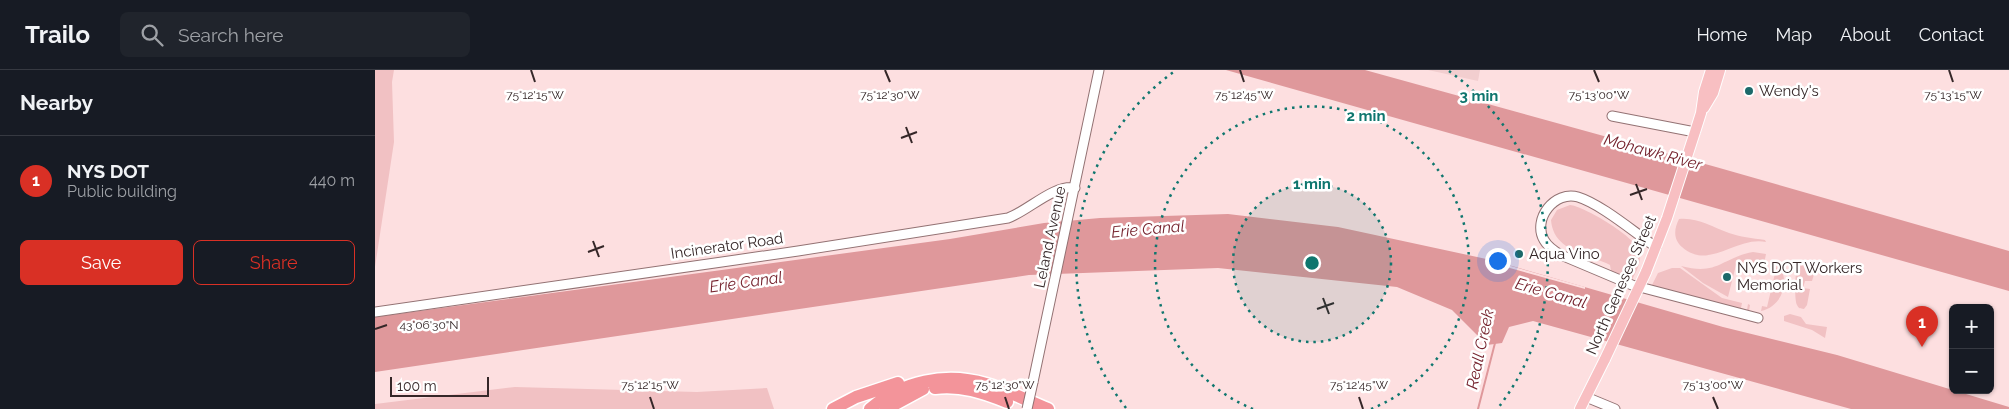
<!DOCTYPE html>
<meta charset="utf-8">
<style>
:root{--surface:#171b24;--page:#20242c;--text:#f1f3f6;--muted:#9ea1a6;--line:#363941;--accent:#d93025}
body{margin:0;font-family:Raleway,sans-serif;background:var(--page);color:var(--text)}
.controls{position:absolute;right:15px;bottom:15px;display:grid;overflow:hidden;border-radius:8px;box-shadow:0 1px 4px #0004}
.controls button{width:45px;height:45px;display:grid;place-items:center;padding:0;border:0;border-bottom:1px solid var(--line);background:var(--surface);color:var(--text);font:25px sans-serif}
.scale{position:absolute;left:15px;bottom:12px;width:99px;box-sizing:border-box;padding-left:5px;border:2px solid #352728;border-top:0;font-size:14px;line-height:18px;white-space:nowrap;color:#352728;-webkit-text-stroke:4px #fff;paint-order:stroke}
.you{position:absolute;left:1122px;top:190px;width:18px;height:18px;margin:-12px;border:4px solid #fff;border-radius:50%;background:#1a73e8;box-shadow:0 0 0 8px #1a73e833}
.badge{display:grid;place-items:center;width:32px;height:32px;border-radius:50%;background:var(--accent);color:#fff;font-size:16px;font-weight:700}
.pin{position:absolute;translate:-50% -41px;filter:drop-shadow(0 1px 2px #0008)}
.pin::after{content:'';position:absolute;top:26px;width:18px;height:15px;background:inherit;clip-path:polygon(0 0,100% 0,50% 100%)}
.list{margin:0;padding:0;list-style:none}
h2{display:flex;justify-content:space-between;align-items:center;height:65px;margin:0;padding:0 20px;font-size:21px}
h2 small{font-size:16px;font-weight:400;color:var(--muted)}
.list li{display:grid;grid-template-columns:32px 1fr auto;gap:15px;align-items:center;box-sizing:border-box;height:90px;padding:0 20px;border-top:1px solid var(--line)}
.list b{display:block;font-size:19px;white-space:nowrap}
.list p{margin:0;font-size:16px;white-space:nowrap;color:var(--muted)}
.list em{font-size:16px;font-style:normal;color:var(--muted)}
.actions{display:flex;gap:10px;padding:15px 20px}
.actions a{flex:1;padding:11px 0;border:1px solid var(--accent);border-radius:8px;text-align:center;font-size:18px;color:var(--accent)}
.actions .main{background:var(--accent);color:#fff}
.icon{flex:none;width:28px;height:28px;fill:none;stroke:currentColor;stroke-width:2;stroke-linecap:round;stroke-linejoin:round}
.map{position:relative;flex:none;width:1634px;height:339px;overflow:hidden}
header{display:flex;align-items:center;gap:30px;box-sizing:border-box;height:70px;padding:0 25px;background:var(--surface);border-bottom:1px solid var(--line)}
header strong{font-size:24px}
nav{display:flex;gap:28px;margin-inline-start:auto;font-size:18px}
.search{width:350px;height:45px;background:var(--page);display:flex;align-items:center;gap:12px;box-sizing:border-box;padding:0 18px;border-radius:8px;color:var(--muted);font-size:19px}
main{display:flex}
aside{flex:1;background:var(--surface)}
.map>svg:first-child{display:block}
.built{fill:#f2cecf}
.green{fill:#f1c1c3}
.water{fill:#df989b}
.pier{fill:#fddfe0}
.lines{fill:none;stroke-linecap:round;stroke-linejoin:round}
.stream{stroke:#df989b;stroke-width:2}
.minor-casing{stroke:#937273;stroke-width:11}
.major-casing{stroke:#fff;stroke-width:12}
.highway-casing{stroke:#fff;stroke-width:15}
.minor{stroke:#fff;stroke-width:9}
.major{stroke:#f8bfc2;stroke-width:10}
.highway{stroke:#f3949a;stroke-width:12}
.minor-bridge-casing{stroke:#937273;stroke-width:11;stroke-linecap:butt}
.major-bridge-casing{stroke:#fff;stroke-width:12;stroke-linecap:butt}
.minor-bridge{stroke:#fff;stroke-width:9}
.major-bridge{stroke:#f8bfc2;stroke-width:10}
.ticks{fill:none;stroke:#352728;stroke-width:2}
.ring{fill:none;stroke:#0f766e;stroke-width:2.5;stroke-dasharray:2.5 5}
.poi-dot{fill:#1c696a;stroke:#fff;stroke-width:2}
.labels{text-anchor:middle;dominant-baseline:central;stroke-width:5;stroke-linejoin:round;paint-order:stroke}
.poi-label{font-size:15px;fill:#352728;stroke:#fff;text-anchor:start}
.street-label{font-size:15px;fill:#352728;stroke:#fff}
.water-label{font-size:16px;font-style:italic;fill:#75222d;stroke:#fff}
.ticks-label{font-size:12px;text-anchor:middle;fill:#352728;stroke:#fff;stroke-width:5;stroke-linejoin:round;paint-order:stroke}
.centre{fill:#0f766e;stroke:#fff;stroke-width:2.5}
.ring-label{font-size:15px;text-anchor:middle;font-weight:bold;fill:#0f766e;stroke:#fff;stroke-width:5;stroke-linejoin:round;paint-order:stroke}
</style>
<header>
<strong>Trailo</strong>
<div class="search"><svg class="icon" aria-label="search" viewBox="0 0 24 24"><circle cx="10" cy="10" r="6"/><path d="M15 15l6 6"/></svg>Search here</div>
<nav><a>Home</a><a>Map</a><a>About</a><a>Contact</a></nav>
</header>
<main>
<aside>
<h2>Nearby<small></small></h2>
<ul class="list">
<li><span class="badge">1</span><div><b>NYS DOT</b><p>Public building</p></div><em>440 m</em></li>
</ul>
<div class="actions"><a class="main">Save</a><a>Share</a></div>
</aside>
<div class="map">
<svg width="1634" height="339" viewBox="0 0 1634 339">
<rect width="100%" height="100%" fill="#fddfe0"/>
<path class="built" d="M 1053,0 L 1105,0 L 1103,11 Z"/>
<path class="green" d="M 0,0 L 19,0 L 17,12 L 19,72 L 0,197 Z
M 1195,135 C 1209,136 1260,167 1264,180 C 1267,192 1262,200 1257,210 L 1236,201 L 1235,195 L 1231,193 C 1209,184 1178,179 1176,150 L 1182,140 Z
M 1304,149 C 1322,147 1337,157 1354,163 C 1365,167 1377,168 1390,170 L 1391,172 C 1361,166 1334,201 1307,177 C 1298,169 1299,159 1304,149 Z
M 1378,182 L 1391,184 L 1389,194 L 1383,196 L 1362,191 L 1353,227 L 1328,213 L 1306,196 C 1343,206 1346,188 1378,182 Z
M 1400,190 C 1417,207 1409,236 1386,241 L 1387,236 L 1392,237 L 1402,195 L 1397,193 Z
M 1428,194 L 1440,196 L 1441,198 L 1437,211 L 1430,211 L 1428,218 L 1435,219 L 1432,235 L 1429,239 C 1425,238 1424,239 1422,235 C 1419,230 1420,199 1423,195 Z
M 1297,198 L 1305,198 L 1347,228 L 1367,233 L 1366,238 L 1372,240 L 1373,234 L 1375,235 L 1374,241 L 1276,217 L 1283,203 Z
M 1415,244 L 1426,247 L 1431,254 L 1452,257 L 1450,268 L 1437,260 L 1409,251 L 1409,246 Z
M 140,317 L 322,322 L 392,318 L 399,339 L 0,339 L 0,334 Z"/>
<path class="water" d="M 851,0 L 990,0 L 1341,97 L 1634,181 L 1634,221 Z
M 853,144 L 963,157 L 1116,190 L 1348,257 L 1462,285 L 1634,337 L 1634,339 L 1476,339 L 1158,251 L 1134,257 L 1127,273 L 1112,275 L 1077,240 L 1022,217 L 843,198 L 654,205 L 0,302 L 0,247 L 575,169 L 669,153 L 725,148 Z"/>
<path class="pier" d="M 1118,191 L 1210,217 L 1210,219 L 1117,193 Z"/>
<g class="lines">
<path class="stream" d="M 1103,339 L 1120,273"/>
<defs>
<path id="minor" d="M 1237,46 L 1320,62
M 1281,177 C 1260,163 1226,134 1203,127 C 1180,120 1157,149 1169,170 C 1173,177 1179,181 1186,185 L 1257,215 L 1383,248
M 0,242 L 423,181 L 633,148 C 653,141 679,114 700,118
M 658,312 L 724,0
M 1211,327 L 1240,339"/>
<path id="major" d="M 1329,38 L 1338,23 L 1345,0
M 1271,202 L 1292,148 L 1320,62 L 1326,43 L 1329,22 L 1336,0
M 1205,339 L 1230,289"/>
<path id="highway" d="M 560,318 C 586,315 608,322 632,332
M 458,339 L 481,327 L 523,313
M 495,339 C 527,311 571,302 611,314 C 632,320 653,331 673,339
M 511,339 L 548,319"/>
</defs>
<use href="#minor" class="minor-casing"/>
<use href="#major" class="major-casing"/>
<use href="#highway" class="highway-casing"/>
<use href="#minor" class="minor"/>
<use href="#major" class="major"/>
<use href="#highway" class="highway"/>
<defs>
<path id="minor-bridge" d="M 652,339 L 658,312"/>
<path id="major-bridge" d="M 1230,289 L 1271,202"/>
</defs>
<use href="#minor-bridge" class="minor-bridge-casing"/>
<use href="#major-bridge" class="major-bridge-casing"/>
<use href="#minor-bridge" class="minor-bridge"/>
<use href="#major-bridge" class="major-bridge"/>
</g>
<path class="ticks" d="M 156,0 L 160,12M 510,0 L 515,12M 865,0 L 869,12M 1219,0 L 1224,12M 1574,0 L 1578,12M 531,57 L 537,73M 526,68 L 542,62M 1261,114 L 1267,130M 1255,125 L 1272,119M 218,171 L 224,187M 213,182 L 229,176M 948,228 L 954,244M 942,239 L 959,233M 0,259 L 12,255M 275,327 L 279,339M 630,327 L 634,339M 984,327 L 988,339M 1338,327 L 1343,339"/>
<circle cx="937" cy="193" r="79" fill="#0f766e" fill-opacity=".12"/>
<g class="ring">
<circle cx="937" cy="193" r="79"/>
<path d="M878 339A157 157 0 1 1 996 339"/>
<path d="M751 338A236 236 0 0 1 800 1M1074 1A236 236 0 0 1 1123 338"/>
</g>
<g class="poi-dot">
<circle cx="1374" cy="21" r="5"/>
<circle cx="1144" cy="184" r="5"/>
<circle cx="1352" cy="207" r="5"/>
</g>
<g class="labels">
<g class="poi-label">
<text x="1384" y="21">Wendy's</text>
<text x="1154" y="184">Aqua Vino</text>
<text x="1362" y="198">NYS DOT Workers<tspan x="1362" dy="17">Memorial</tspan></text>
</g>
<g class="street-label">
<text transform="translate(675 167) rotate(-78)">Leland Avenue</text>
<text transform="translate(352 176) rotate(-8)">Incinerator Road</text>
<text transform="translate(1246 215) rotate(-66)">North Genesee Street</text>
</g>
<g class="water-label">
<text transform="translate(1278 82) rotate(15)">Mohawk River</text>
<text transform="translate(773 159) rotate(-5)">Erie Canal</text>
<text transform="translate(371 212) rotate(-8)">Erie Canal</text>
<text transform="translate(1176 223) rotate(16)">Erie Canal</text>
<text transform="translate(1105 279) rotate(-78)">Reall Creek</text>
</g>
</g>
<g class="ticks-label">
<text x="160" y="29">75°12'15"W</text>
<text x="869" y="29">75°12'45"W</text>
<text x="1224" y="29">75°13'00"W</text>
<text x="1578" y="29">75°13'15"W</text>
<text x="515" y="29">75°12'30"W</text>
<text x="54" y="259">43°06'30"N</text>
<text x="275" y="319">75°12'15"W</text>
<text x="630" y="319">75°12'30"W</text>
<text x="984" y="319">75°12'45"W</text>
<text x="1338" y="319">75°13'00"W</text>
</g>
<circle cx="937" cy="193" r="8" class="centre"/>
<g class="ring-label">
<text x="1104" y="31">3 min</text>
<text x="991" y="51">2 min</text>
<text x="937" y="119">1 min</text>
</g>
</svg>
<div class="controls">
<button>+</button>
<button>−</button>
</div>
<div class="scale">100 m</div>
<div class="you"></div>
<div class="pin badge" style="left:1547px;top:277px">1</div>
</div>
</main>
